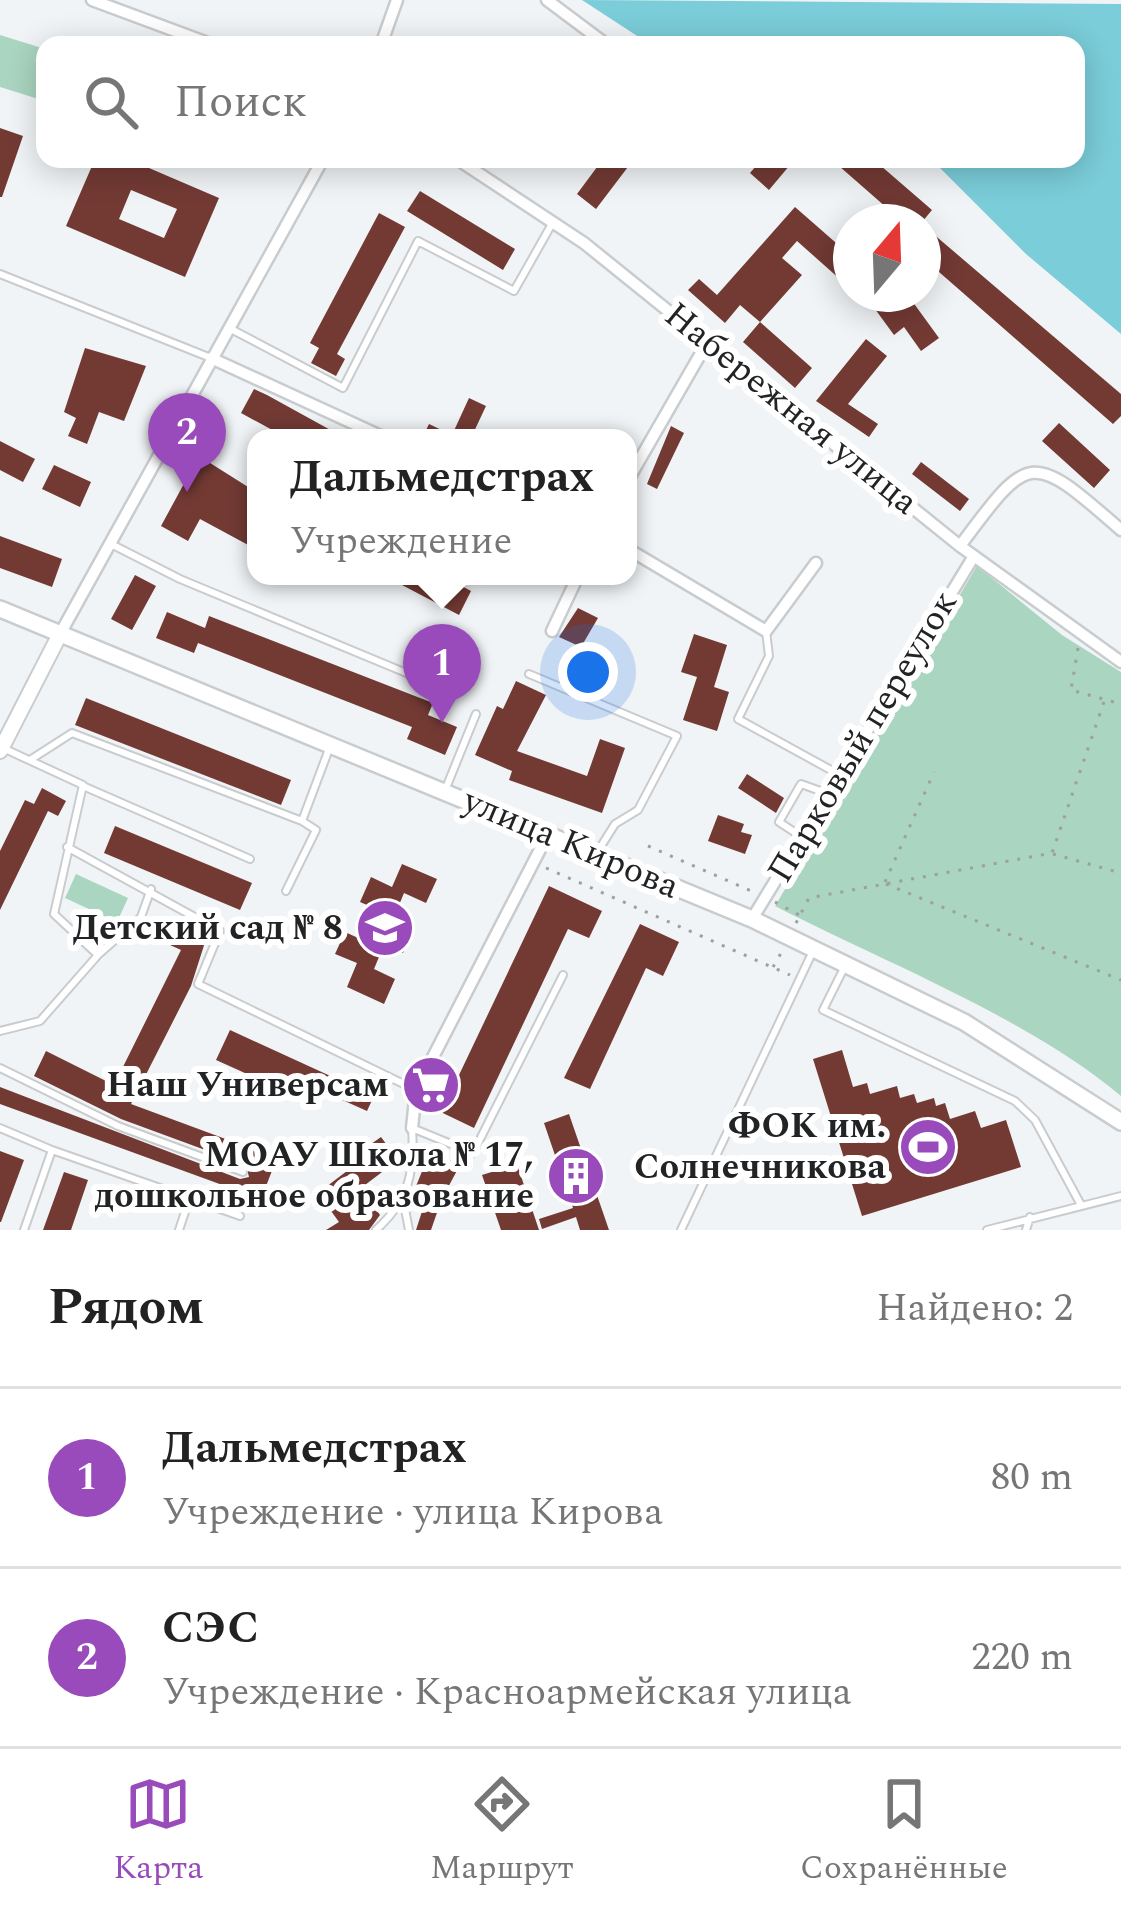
<!DOCTYPE html>
<html lang="ru">
<meta charset="utf-8">
<style>
:root{--surface:#fff;--page:#f2f2f2;--text:#222;--muted:#767676;--line:#e0e0e0;--accent:#994abb}
body{margin:0;font-family:Spectral,serif;background:var(--page);color:var(--text)}
.compass{position:absolute;left:833px;top:204px;width:108px;height:108px;border-radius:50%;background:var(--surface);box-shadow:0 6px 30px #0003;rotate:19deg}
.you{position:absolute;left:588px;top:672px;width:42px;height:42px;margin:-30px;border:9px solid #fff;border-radius:50%;background:#1a73e8;box-shadow:0 0 0 18px #1a73e833}
.badge{display:grid;place-items:center;width:78px;height:78px;border-radius:50%;background:var(--accent);color:#fff;font-size:39px;font-weight:700}
.pin{position:absolute;translate:-50% -99px;filter:drop-shadow(0 3px 6px #0008)}
.pin::after{content:'';position:absolute;top:63px;width:42px;height:36px;background:inherit;clip-path:polygon(0 0,100% 0,50% 100%)}
.popup{position:absolute;left:247px;top:429px;width:390px;height:156px;box-sizing:border-box;display:grid;place-content:center;border-radius:24px;background:var(--surface);filter:drop-shadow(0 3px 9px #0005);font-size:39px;white-space:nowrap;color:var(--muted)}
.popup b{font-size:45px;color:var(--text)}
.popup::after{content:'';position:absolute;left:50%;top:100%;margin-left:-24px;border:24px solid transparent;border-top-color:var(--surface)}
.list{margin:0;padding:0;list-style:none}
h2{display:flex;justify-content:space-between;align-items:center;height:156px;margin:0;padding:0 48px;font-size:51px}
h2 small{font-size:39px;font-weight:400;color:var(--muted)}
.list li{display:grid;grid-template-columns:78px 1fr auto;gap:36px;align-items:center;box-sizing:border-box;height:180px;padding:0 48px;border-top:3px solid var(--line)}
.list b{display:block;font-size:45px;white-space:nowrap}
.list p{margin:0;font-size:39px;white-space:nowrap;color:var(--muted)}
.list em{font-size:39px;font-style:normal;color:var(--muted)}
.icon{flex:none;width:66px;height:66px;fill:none;stroke:currentColor;stroke-width:2;stroke-linecap:round;stroke-linejoin:round}
.map{position:relative;flex:none;width:1121px;height:1230px;overflow:hidden}
.search{position:absolute;background:var(--surface);box-shadow:0 6px 30px #0003;left:36px;right:36px;top:36px;height:132px;display:flex;align-items:center;gap:30px;box-sizing:border-box;padding:0 42px;border-radius:24px;color:var(--muted);font-size:45px}
.sheet{height:516px;background:var(--surface)}
nav{display:flex;justify-content:space-around;align-items:center;box-sizing:border-box;height:168px;border-top:3px solid var(--line);background:var(--surface);font-size:33px;color:var(--muted)}
nav a{display:grid;justify-items:center;gap:6px}
nav .on{color:var(--accent)}
.map>svg:first-child{display:block}
.green{fill:#aad5c1}
.water{fill:#7acdd9}
.building{fill:#733a34;fill-rule:evenodd}
.lines{fill:none;stroke-linecap:round;stroke-linejoin:round}
.service-casing{stroke:#c9ccce;stroke-width:10}
.minor-casing{stroke:#c9ccce;stroke-width:15}
.tertiary-casing{stroke:#c9ccce;stroke-width:18}
.secondary-casing{stroke:#c9ccce;stroke-width:20}
.path{stroke:#9d9fa1;stroke-width:3;stroke-dasharray:3 9;stroke-linecap:butt}
.service{stroke:#fff;stroke-width:6}
.minor{stroke:#fff;stroke-width:10}
.tertiary{stroke:#fff;stroke-width:14}
.secondary{stroke:#fff;stroke-width:15}
.labels{text-anchor:middle;dominant-baseline:central;stroke-width:12;stroke-linejoin:round;paint-order:stroke}
.street-label{font-size:36px;fill:#222324;stroke:#fff}
.poi-label{font-size:36px;font-weight:bold;fill:#222324;stroke:#fff;text-anchor:end}
</style>
<div class="map">
<svg width="1121" height="1230" viewBox="0 0 1121 1230">
<rect width="100%" height="100%" fill="#f1f4f6"/>
<path class="green" d="M 0,35 L 45,49 L 45,101 L 0,87 Z
M 977,566 L 1062,635 L 1121,672 L 1121,1096 C 1028,1018 884,962 775,906 Z
M 76,874 L 128,898 L 117,922 L 65,898 Z"/>
<path class="water" d="M 582,0 L 1121,4 L 1121,334 L 1026,254 L 931,159 L 1076,159 L 1076,45 L 651,45 Z"/>
<path class="building" d="M 0,128 L 23,136 L 2,197 L 0,197 Z
M 95,159 L 128,159 L 219,198 L 185,277 L 66,226 ZM 131,190 L 177,209 L 164,238 L 119,219 Z
M 603,159 L 634,159 L 596,209 L 577,194 Z
M 762,159 L 795,159 L 769,190 L 750,173 Z
M 831,159 L 873,159 L 932,210 L 922,222 L 903,222 Z
M 420,191 L 515,249 L 503,270 L 407,211 Z
M 795,207 L 851,256 L 851,270 L 842,281 L 797,241 L 782,258 L 802,275 L 760,322 L 740,305 L 725,323 L 688,290 L 699,279 L 717,295 Z
M 379,213 L 405,227 L 337,354 L 345,359 L 336,376 L 311,363 L 319,348 L 310,343 Z
M 931,232 L 1121,394 L 1121,416 L 1113,424 L 923,258 L 923,242 Z
M 864,294 L 907,294 L 939,338 L 921,351 L 904,327 L 894,335 Z
M 760,322 L 812,368 L 795,388 L 743,342 Z
M 866,339 L 887,356 L 848,404 L 878,424 L 869,437 L 816,401 Z
M 85,348 L 146,366 L 124,421 L 99,412 L 87,444 L 68,436 L 76,418 L 64,412 Z
M 254,389 L 267,395 L 345,438 L 287,438 L 241,413 Z
M 469,398 L 486,406 L 471,438 L 422,438 L 429,424 L 452,435 Z
M 1059,423 L 1110,470 L 1094,488 L 1042,441 Z
M 671,426 L 684,433 L 657,489 L 647,484 Z
M 0,441 L 35,459 L 23,482 L 0,470 Z
M 199,456 L 256,492 L 256,536 L 250,546 L 200,519 L 188,541 L 161,526 Z
M 921,462 L 969,499 L 960,511 L 912,474 Z
M 54,465 L 91,482 L 80,507 L 42,489 Z
M 0,536 L 62,559 L 52,587 L 0,568 Z
M 135,575 L 156,586 L 132,630 L 111,619 Z
M 407,576 L 443,576 L 471,591 L 459,615 L 402,585 Z
M 578,608 L 598,618 L 581,647 L 559,637 Z
M 167,612 L 205,628 L 209,616 L 433,703 L 428,715 L 457,727 L 445,755 L 407,739 L 412,727 L 198,643 L 194,653 L 156,638 Z
M 694,634 L 727,645 L 714,687 L 729,692 L 717,731 L 683,720 L 697,677 L 681,672 Z
M 516,681 L 546,695 L 517,751 L 587,776 L 600,739 L 625,748 L 602,813 L 509,780 L 512,771 L 475,755 L 497,706 L 503,709 Z
M 86,698 L 291,780 L 281,805 L 75,725 Z
M 747,774 L 784,798 L 776,813 L 738,788 Z
M 42,788 L 66,801 L 58,816 L 48,811 L 0,910 L 0,851 L 25,800 L 34,804 Z
M 718,815 L 744,824 L 741,832 L 752,835 L 745,854 L 708,841 Z
M 115,826 L 252,883 L 240,910 L 104,853 Z
M 402,864 L 437,879 L 426,903 L 404,893 L 392,922 L 412,931 L 403,953 L 384,945 L 374,969 L 395,979 L 384,1004 L 347,987 L 357,963 L 335,954 L 345,932 L 367,942 L 381,911 L 360,902 L 371,877 L 392,887 Z
M 549,886 L 602,911 L 589,938 L 568,929 L 474,1128 L 424,1104 L 425,1099 L 440,1066 L 459,1075 Z
M 182,923 L 207,936 L 191,986 L 131,1104 L 277,1158 L 261,1199 L 0,1104 L 0,1087 L 240,1179 L 249,1177 L 246,1165 L 121,1119 L 34,1076 L 46,1051 L 114,1085 L 181,950 L 170,945 Z
M 640,924 L 679,942 L 663,976 L 646,968 L 590,1089 L 564,1078 Z
M 230,1030 L 374,1096 L 367,1111 L 302,1082 L 296,1096 L 216,1060 Z
M 842,1050 L 853,1087 L 867,1083 L 870,1094 L 897,1086 L 900,1098 L 914,1094 L 917,1103 L 934,1098 L 936,1106 L 945,1103 L 950,1119 L 975,1111 L 981,1128 L 1006,1120 L 1021,1167 L 862,1216 L 813,1059 Z
M 569,1114 L 609,1230 L 580,1230 L 576,1217 L 542,1229 L 539,1219 L 573,1208 L 544,1123 Z
M 381,1137 L 398,1160 L 361,1188 L 380,1215 L 369,1230 L 326,1230 L 339,1222 L 318,1193 L 368,1155 L 364,1149 Z
M 425,1147 L 460,1165 L 445,1193 L 455,1197 L 449,1211 L 439,1207 L 431,1230 L 416,1230 L 425,1202 L 412,1196 L 425,1164 L 419,1161 Z
M 0,1151 L 24,1160 L 1,1222 L 0,1222 Z
M 517,1164 L 539,1230 L 501,1230 L 482,1175 Z
M 64,1172 L 88,1180 L 71,1230 L 43,1230 Z"/>
<g class="lines">
<defs>
<path id="service" d="M 0,274 L 211,358
M 229,328 L 343,388 L 418,241 L 514,291 L 553,222
M 111,544 L 180,579 L 416,677
M 766,631 L 769,656 L 738,719 L 840,775
M 529,674 L 677,736 L 638,810 L 615,824 L 598,851
M 30,760 L 72,733 L 302,821 L 329,749
M 83,786 L 250,859
M 446,788 L 476,714
M 802,837 L 779,822 L 801,784 L 826,793
M 67,847 L 220,931 L 198,984 L 416,1090
M 286,891 L 316,830 L 302,821
M 99,954 L 141,917 L 151,889
M 844,968 L 823,1010 L 1015,1101 L 1035,1120 L 1081,1205
M 0,1031 L 40,1021 L 98,955 L 54,914 L 83,785 L 5,749
M 0,1068 L 118,1126 L 243,1172
M 0,1128 L 52,1150 L 24,1230
M 52,1150 L 240,1216
M 404,1204 L 409,1230
M 179,1230 L 189,1200
M 376,1230 C 409,1200 415,1172 412,1128 L 473,1153 L 563,975
M 681,1230 L 813,951
M 987,1230 L 1121,1196
M 1026,1230 L 1030,1217"/>
<path id="minor" d="M 92,0 L 213,45
M 547,0 L 607,45
M 381,45 L 397,0
M 457,159 L 584,243 L 960,546 L 1121,662
M 211,358 L 385,438
M 628,480 L 708,341
M 960,546 C 1030,451 1031,451 1121,530
M 628,549 L 766,631 L 816,563
M 552,631 L 578,576
M 60,634 L 323,159
M 752,919 L 974,556
M 412,1128 L 416,1090 L 548,834"/>
<path id="tertiary" d="M 0,751 L 60,634"/>
<path id="secondary" d="M 0,609 L 752,919 L 964,1022 L 1121,1122"/>
</defs>
<use href="#service" class="service-casing"/>
<use href="#minor" class="minor-casing"/>
<use href="#tertiary" class="tertiary-casing"/>
<use href="#secondary" class="secondary-casing"/>
<path class="path" d="M 1078,648 L 1071,690 L 1121,704
M 648,846 L 756,893
M 1053,854 L 1121,873
M 546,868 L 790,975
M 885,882 L 934,772
M 886,884 L 1121,980
M 775,902 L 799,915
M 796,923 L 809,898 L 1052,853 L 1105,699
M 773,967 L 784,948"/>
<use href="#service" class="service"/>
<use href="#minor" class="minor"/>
<use href="#tertiary" class="tertiary"/>
<use href="#secondary" class="secondary"/>
</g>
<defs>
<symbol id="school-disc" viewBox="-11 -11 22 22"><circle r="9.5" fill="#994abb" stroke="#fff"/><path d="M0-5L7-2L0 1L-7-2ZM-4 1L0 2.5L4 1V4Q0 6-4 4Z" fill="#fff"/></symbol>
<symbol id="supermarket-disc" viewBox="-11 -11 22 22"><circle r="9.5" fill="#994abb" stroke="#fff"/><path d="M-6-5.5h2.5l.6 2H6L4.5 2H-2.5L-4.4-4H-6ZM-1.5 3.2a1.3 1.3 0 1 0 .1 0ZM3 3.2a1.3 1.3 0 1 0 .1 0Z" fill="#fff"/></symbol>
<symbol id="stadium-disc" viewBox="-11 -11 22 22"><circle r="9.5" fill="#994abb" stroke="#fff"/><path d="M0-5a6.5 5 0 1 0 0 10a6.5 5 0 1 0 0-10ZM-3.5-1.8h7v3.6h-7Z" fill="#fff"/></symbol>
<symbol id="building-disc" viewBox="-11 -11 22 22"><circle r="9.5" fill="#994abb" stroke="#fff"/><path d="M-4-6H4V6H1V3H-1V6H-4ZM-2.5-4.3h1.7v1.8h-1.7ZM.8-4.3h1.7v1.8H.8ZM-2.5-1h1.7V.8h-1.7ZM.8-1h1.7V.8H.8Z" fill="#fff"/></symbol>
</defs>
<g fill-rule="evenodd">
<use href="#school-disc" x="352" y="895" width="66" height="66"/>
<use href="#supermarket-disc" x="398" y="1052" width="66" height="66"/>
<use href="#stadium-disc" x="895" y="1114" width="66" height="66"/>
<use href="#building-disc" x="543" y="1143" width="66" height="66"/>
</g>
<g class="labels">
<g class="street-label">
<text transform="translate(791 409) rotate(39)">Набережная улица</text>
<text transform="translate(863 737) rotate(-59)">Парковый переулок</text>
<text transform="translate(571 844) rotate(23)">улица Кирова</text>
</g>
<g class="poi-label">
<text x="343" y="928">Детский сад № 8</text>
<text x="389" y="1085">Наш Универсам</text>
<text x="886" y="1126">ФОК им.<tspan x="886" dy="41">Солнечникова</tspan></text>
<text x="534" y="1155">МОАУ Школа № 17,<tspan x="534" dy="41">дошкольное образование</tspan></text>
</g>
</g>
</svg>
<svg class="compass" viewBox="-18 -18 36 36"><path d="M0-13l5 13h-10z" fill="#e53935"/><path d="M0 13l5-13h-10z" fill="#767676"/></svg>
<div class="you"></div>
<div class="pin badge" style="left:442px;top:723px">1</div>
<div class="popup"><b>Дальмедстрах</b>Учреждение</div>
<div class="pin badge" style="left:187px;top:492px">2</div>
<div class="search"><svg class="icon" aria-label="search" viewBox="0 0 24 24"><circle cx="10" cy="10" r="6"/><path d="M15 15l6 6"/></svg>Поиск</div>
</div>
<section class="sheet">
<h2>Рядом<small>Найдено: 2</small></h2>
<ul class="list">
<li><span class="badge">1</span><div><b>Дальмедстрах</b><p>Учреждение · улица Кирова</p></div><em>80 m</em></li>
<li><span class="badge">2</span><div><b>СЭС</b><p>Учреждение · Красноармейская улица</p></div><em>220 m</em></li>
</ul>
</section>
<nav>
<a class="on"><svg class="icon" aria-label="map" viewBox="0 0 24 24"><path d="M3 6l6-2 6 2 6-2v14l-6 2-6-2-6 2zM9 4v14M15 6v14"/></svg>Карта</a>
<a><svg class="icon" aria-label="directions" viewBox="0 0 24 24"><path d="M12 3l9 9-9 9-9-9zM9 14v-3h6M13 9l2 2-2 2"/></svg>Маршрут</a>
<a><svg class="icon" aria-label="saved" viewBox="0 0 24 24"><path d="M7 4h10v16l-5-4-5 4z"/></svg>Сохранённые</a>
</nav>
